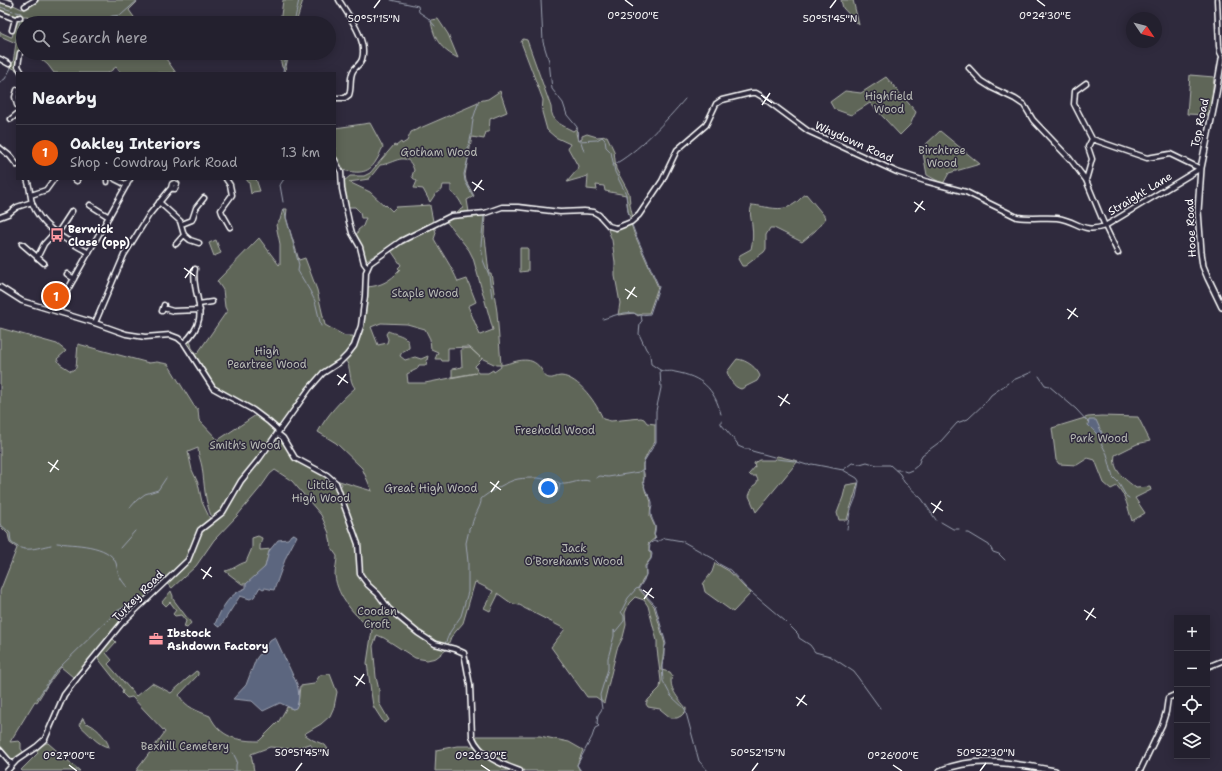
<!DOCTYPE html>
<meta charset="utf-8">
<style>
:root{--surface:#23202e;--page:#2f2d3a;--text:#f1f3f6;--muted:#a3a3aa;--line:#403e4a;--accent:#ea580c}
body{margin:0;font-family:"Shantell Sans",sans-serif;background:var(--page);color:var(--text)}
.controls{position:absolute;right:12px;bottom:12px;display:grid;overflow:hidden;border-radius:0px;box-shadow:0 2px 10px #0003}
.controls button{width:36px;height:36px;display:grid;place-items:center;padding:0;border:0;border-bottom:1px solid var(--line);background:var(--surface);color:var(--text);font:20px sans-serif}
.compass{position:absolute;left:1126px;top:12px;width:36px;height:36px;border-radius:50%;background:var(--surface);box-shadow:0 2px 10px #0003;rotate:125deg}
.you{position:absolute;left:548px;top:488px;width:14px;height:14px;margin:-10px;border:3px solid #fff;border-radius:50%;background:#1a73e8;box-shadow:0 0 0 6px #1a73e833}
.badge{display:grid;place-items:center;width:26px;height:26px;border-radius:50%;background:var(--accent);color:#fff;font-size:13px;font-weight:700}
.pin{position:absolute;translate:-50% -50%;border:2px solid #fff;box-shadow:0 1px 4px #0006}
.list{margin:0;padding:0;list-style:none}
h2{display:flex;justify-content:space-between;align-items:center;height:52px;margin:0;padding:0 16px;font-size:17px}
h2 small{font-size:13px;font-weight:400;color:var(--muted)}
.list li{display:grid;grid-template-columns:26px 1fr auto;gap:12px;align-items:center;box-sizing:border-box;height:56px;padding:0 16px;border-top:1px solid var(--line)}
.list b{display:block;font-size:15px;white-space:nowrap}
.list p{margin:0;font-size:13px;white-space:nowrap;color:var(--muted)}
.list em{font-size:13px;font-style:normal;color:var(--muted)}
.icon{flex:none;width:22px;height:22px;fill:none;stroke:currentColor;stroke-width:2;stroke-linecap:round;stroke-linejoin:round}
.map{position:relative;flex:none;width:1222px;height:771px;overflow:hidden}
.search{position:absolute;background:var(--surface);box-shadow:0 2px 10px #0003;left:16px;top:16px;width:320px;height:44px;display:flex;align-items:center;gap:10px;box-sizing:border-box;padding:0 14px;border-radius:22px;color:var(--muted);font-size:15px}
.panel{position:absolute;background:var(--surface);box-shadow:0 2px 10px #0003;left:16px;top:72px;width:320px;height:108px;border-radius:0px}
.map>svg:first-child{display:block}
.green{fill:#5f6659;stroke:#afb2ac;fill-rule:evenodd}
.water{fill:#5c667f;stroke:#9da3b2}
.lines{fill:none;stroke-linecap:round;stroke-linejoin:round}
.stream{stroke:#9da3b2;stroke-width:1}
.minor-casing{stroke:#fff;stroke-width:7}
.major-casing{stroke:#fff;stroke-width:8}
.minor{stroke:#2f2a3d;stroke-width:4}
.major{stroke:#2f2a3d;stroke-width:5}
.ticks{fill:none;stroke:#fff;stroke-width:1.5}
.labels{text-anchor:middle;dominant-baseline:central;stroke-width:3;stroke-linejoin:round;paint-order:stroke}
.park-label{font-size:11px;fill:#b7bab4;stroke:#2f2a3d}
.street-label{font-size:11px;fill:#fff;stroke:#2f2a3d}
.poi-label{font-size:11px;font-weight:bold;fill:#fff;stroke:#2f2a3d;text-anchor:start}
.ticks-label{font-size:10px;text-anchor:middle;fill:#fff;stroke:#2f2a3d;stroke-width:3;stroke-linejoin:round;paint-order:stroke}
</style>
<div class="map">
<svg width="1222" height="771" viewBox="0 0 1222 771">
<rect width="100%" height="100%" fill="#2f2a3d"/>
<filter id="ink" filterUnits="userSpaceOnUse"><feTurbulence type="fractalNoise" baseFrequency=".025" numOctaves="2"/><feDisplacementMap in="SourceGraphic" scale="8" xChannelSelector="R" yChannelSelector="G"/><feConvolveMatrix kernelMatrix="1 2 1 2 8 2 1 2 1" color-interpolation-filters="sRGB"/></filter>
<g filter="url(#ink)">
<path class="green" d="M 0,0 L 7,2 L 22,9 L 39,0 L 135,0 L 137,2 L 129,10 L 138,23 L 26,23 L 28,16 L 15,16 L 0,11 Z
M 283,0 L 303,0 L 296,23 L 280,23 Z
M 841,0 L 853,0 L 859,25 L 843,8 Z
M 24,19 L 19,44 L 21,45 L 23,38 C 23,49 17,60 18,71 L 9,66 L 11,62 L 13,63 L 16,43 L 0,36 L 0,32 L 11,37 L 12,37 L 17,20 Z
M 438,19 L 448,34 L 458,58 C 441,50 433,38 431,20 Z
M 523,39 L 527,40 L 551,107 C 551,122 562,125 573,131 L 577,128 L 576,133 L 578,141 L 582,139 L 582,136 L 587,134 L 597,137 L 607,136 L 614,151 L 616,169 L 629,193 L 630,205 L 633,218 L 631,220 L 628,211 L 626,195 L 605,191 L 604,186 L 596,185 L 597,190 L 587,189 L 588,176 L 567,182 L 577,170 L 578,166 L 568,148 L 570,144 L 555,137 L 547,130 L 542,112 L 543,100 L 521,42 Z
M 34,53 L 162,53 L 176,73 L 121,73 L 116,67 L 108,73 L 54,73 L 48,65 Z
M 279,53 L 289,53 L 285,71 L 282,67 Z
M 1190,75 L 1214,77 L 1210,115 L 1187,114 Z
M 886,77 L 916,112 L 910,125 L 900,135 L 870,103 L 851,115 L 834,109 L 830,102 L 845,91 L 861,93 Z
M 500,91 L 507,112 L 490,119 L 489,132 L 486,132 L 484,139 L 472,137 L 465,175 L 466,181 L 474,196 L 467,200 L 469,212 L 457,213 L 458,211 L 463,208 C 461,201 457,196 451,192 L 451,185 L 443,185 L 442,190 L 436,193 L 430,202 L 423,189 L 414,188 L 417,181 L 413,178 L 412,176 L 414,170 C 407,149 394,164 380,165 L 369,179 L 349,182 L 370,192 L 385,206 L 386,205 L 392,211 L 396,207 L 430,205 L 430,206 L 433,221 L 365,261 L 356,235 L 358,232 L 358,230 L 363,226 L 366,218 L 361,218 L 360,212 L 355,207 L 347,207 L 344,193 L 344,181 L 350,176 L 364,176 L 370,173 L 394,145 L 396,146 L 401,142 L 402,144 L 407,141 L 411,132 L 478,103 L 479,101 L 488,99 Z
M 370,123 L 383,147 C 380,152 379,157 376,161 C 368,175 356,173 342,170 L 335,157 L 335,128 Z
M 940,131 L 980,164 L 949,173 L 943,184 L 927,175 L 922,148 Z
M 246,179 L 256,179 L 260,191 L 253,192 L 251,194 L 249,183 Z
M 806,194 L 826,218 L 815,231 L 802,242 L 774,228 L 770,228 L 766,235 L 766,249 L 764,252 L 745,266 L 742,266 L 738,259 L 740,255 L 751,249 C 753,241 753,233 752,225 C 751,217 749,213 752,205 C 766,206 781,213 794,204 C 799,201 801,197 806,194 Z
M 283,209 L 287,209 L 286,218 L 299,260 L 305,258 L 317,290 L 325,325 L 345,336 L 353,336 C 355,343 350,350 345,355 C 337,363 326,368 318,376 C 304,392 293,410 280,426 L 277,426 L 263,416 L 218,389 L 203,372 L 187,343 L 188,341 L 190,340 L 192,348 L 197,354 L 227,311 L 225,307 L 223,290 L 217,281 L 259,238 L 279,265 L 280,264 L 280,244 L 276,225 L 280,220 Z
M 485,214 L 484,236 L 485,237 L 489,273 L 491,273 L 497,312 L 501,365 C 514,363 530,353 541,369 C 543,372 544,377 549,378 C 553,379 556,376 561,376 C 579,377 597,404 603,419 L 611,421 L 641,418 L 644,419 L 647,423 L 655,424 L 655,442 C 652,445 642,462 643,466 C 643,473 646,475 643,482 L 645,485 L 644,486 L 646,493 L 649,496 L 651,502 L 650,516 L 655,527 L 654,534 L 655,538 L 648,544 L 649,546 L 649,552 L 651,552 L 651,558 L 645,566 L 646,575 L 638,588 L 654,606 L 665,644 L 661,670 L 670,672 L 672,675 C 668,688 678,698 686,708 L 686,711 L 681,716 L 677,718 L 671,718 L 660,709 L 648,707 L 646,704 L 648,700 L 660,688 L 661,681 L 657,649 L 657,641 L 648,606 L 644,600 L 635,597 L 629,603 L 625,613 L 626,625 L 623,637 L 617,649 L 604,703 L 596,697 L 587,697 L 551,647 L 565,629 L 524,608 C 520,604 516,605 511,603 C 506,600 502,596 497,593 L 498,595 L 490,611 L 484,608 L 493,591 L 475,582 L 463,623 L 451,637 L 448,645 L 445,646 L 437,643 L 422,634 L 387,606 L 362,573 L 361,551 L 358,541 L 339,487 L 341,486 L 342,484 L 336,480 L 372,491 L 362,468 L 336,443 L 318,432 C 327,415 340,401 355,388 C 348,380 352,367 345,360 L 353,350 L 364,317 L 366,315 L 365,312 L 367,287 C 381,286 390,281 400,270 L 398,268 L 401,265 L 390,249 L 434,225 L 436,233 L 434,239 C 442,253 452,267 458,282 L 467,279 L 476,302 L 468,306 L 480,335 L 493,330 L 473,258 L 469,250 L 445,220 L 451,218 ZM 381,323 L 407,324 L 425,329 L 430,339 L 431,349 L 438,352 L 435,359 L 441,359 L 442,361 L 448,361 L 448,348 L 469,347 L 480,357 L 470,348 L 461,349 L 462,367 L 452,369 L 452,377 L 476,373 L 425,383 L 408,383 L 407,374 L 417,369 L 419,365 L 426,365 L 428,356 L 421,359 L 415,357 L 405,360 L 400,356 L 402,352 L 409,348 C 410,335 397,335 388,331 L 386,334 L 388,339 L 387,343 L 378,345 L 371,327 ZM 481,358 L 496,365 L 500,365 L 501,367 L 494,372 L 493,370 L 488,373 L 478,373 L 475,366 L 482,359 Z
M 631,224 L 634,233 L 658,287 L 649,313 L 641,313 L 640,315 L 638,316 L 634,313 L 618,315 L 620,303 L 615,276 L 615,262 L 612,240 L 608,230 L 610,228 L 619,229 Z
M 216,240 L 221,253 L 214,256 L 209,243 Z
M 520,248 L 528,248 L 528,271 L 520,272 Z
M 0,328 L 57,344 L 66,351 L 57,359 L 60,364 L 71,371 L 76,368 L 78,344 L 149,363 L 157,362 L 168,364 L 194,406 L 198,409 L 199,420 L 218,440 L 256,415 L 270,424 L 275,430 L 270,440 L 225,506 L 214,518 L 212,518 C 204,499 205,487 202,467 C 201,461 198,455 198,448 L 188,452 L 192,470 L 198,483 L 202,502 L 210,519 L 204,523 L 199,529 L 187,559 L 178,568 L 159,583 L 73,677 L 61,667 L 48,684 L 37,702 L 35,701 L 10,742 L 19,741 L 21,743 L 21,749 L 24,753 L 13,761 L 0,747 L 0,591 L 17,548 L 10,543 L 8,534 L 0,526 Z
M 737,359 C 747,360 757,368 760,376 L 757,381 L 741,389 C 733,387 730,379 727,372 L 733,364 Z
M 1101,416 L 1138,417 L 1150,441 L 1137,444 L 1115,455 C 1112,471 1125,479 1136,488 L 1150,487 L 1151,490 L 1135,498 L 1145,513 L 1132,521 C 1128,509 1126,495 1117,486 L 1111,489 L 1104,483 L 1095,460 L 1088,458 L 1077,465 L 1059,464 L 1056,460 L 1052,428 L 1088,417 Z
M 275,438 L 281,438 L 294,459 L 297,462 L 323,475 L 334,483 L 357,545 L 359,574 L 399,619 L 422,638 L 446,650 L 436,658 L 427,660 L 415,658 L 384,638 L 377,635 L 373,646 L 376,677 L 379,690 L 379,703 L 389,720 L 384,723 L 373,706 L 367,663 L 372,630 C 356,616 337,598 335,575 C 335,569 337,562 337,556 L 332,549 L 329,533 L 321,515 L 292,481 L 275,470 L 270,474 L 261,487 L 237,516 L 214,540 L 196,566 L 172,588 L 166,583 L 192,554 L 202,531 L 212,522 L 224,515 L 239,487 Z
M 777,456 L 798,461 L 756,512 L 749,496 L 753,486 L 756,484 L 758,480 L 756,476 L 751,476 L 749,474 L 755,467 L 754,463 L 759,460 L 774,460 Z
M 858,483 C 855,496 850,507 847,520 L 839,520 L 837,513 L 843,497 L 846,485 Z
M 258,536 L 262,538 L 260,546 L 260,550 L 272,549 C 267,553 268,560 265,567 C 263,572 251,580 246,584 L 242,584 L 225,571 C 233,570 238,564 246,562 L 252,548 L 252,538 Z
M 715,563 L 729,571 L 745,588 L 751,593 L 733,612 L 705,592 L 703,584 L 712,572 Z
M 171,591 L 173,596 L 173,599 L 191,623 L 187,628 L 184,627 L 186,621 L 181,615 L 175,616 L 173,614 L 176,610 L 170,602 L 166,606 L 162,602 Z
M 112,638 L 116,642 L 106,653 L 112,660 L 108,664 L 136,696 L 152,683 L 171,693 L 196,671 L 198,672 L 198,675 L 179,695 C 186,708 198,711 210,716 C 220,737 237,741 259,741 L 279,721 L 287,707 L 293,709 L 298,704 L 300,686 L 314,684 L 320,675 L 330,674 L 337,692 L 334,707 L 330,716 L 321,724 L 304,734 L 313,740 L 325,745 L 328,749 L 318,754 L 310,744 L 291,749 L 270,747 L 251,754 L 254,771 L 136,771 L 165,732 L 132,697 L 127,698 L 122,693 L 123,690 L 97,657 Z
M 83,718 L 85,723 C 94,724 107,738 109,747 C 98,746 88,732 79,725 Z
M 475,736 L 540,736 L 569,742 L 583,750 L 577,765 L 580,771 L 524,771 L 503,763 L 487,754 L 479,745 Z
M 46,743 L 48,743 L 80,771 L 22,771 L 21,770 L 38,753 L 36,750 Z
M 457,746 L 474,746 L 485,756 L 496,763 L 516,771 L 435,771 L 436,750 Z"/>
<path class="water" d="M 1089,420 L 1096,420 L 1102,433 L 1099,438 C 1098,434 1091,428 1088,425 Z
M 294,534 L 297,536 L 286,557 L 274,590 L 265,588 L 263,589 L 260,587 L 254,597 L 250,599 L 240,596 L 222,624 L 220,627 L 217,626 L 215,624 C 222,607 229,594 246,588 L 246,584 L 265,567 L 269,551 L 278,540 L 288,539 L 291,535 Z
M 275,637 L 297,684 C 299,692 300,700 296,708 L 293,709 L 280,703 L 263,711 L 252,701 L 233,699 L 246,685 L 256,659 L 270,640 Z"/>
<g class="lines">
<path class="stream" d="M 391,0 L 418,6 L 419,12 L 428,18 L 435,26
M 541,0 L 543,42 L 549,61 L 552,89 L 563,103 L 567,115 L 577,127 L 578,141 L 597,140 L 602,137 L 605,140 L 606,147 L 611,152 L 615,172 L 626,194 L 628,211 L 630,219
M 0,7 L 13,11
M 16,12 L 21,13
M 100,23 L 112,16 L 121,15 L 138,0
M 294,23 L 299,0
M 16,41 L 20,21
M 284,73 L 283,71 L 287,53
M 0,82 L 5,79 L 11,68
M 581,142 L 584,151
M 613,165 C 637,153 667,120 685,99
M 473,196 L 465,181 L 464,174 L 468,159 L 468,149 L 471,136 L 473,119 L 478,104
M 283,202 L 280,185 L 284,179
M 284,209 L 299,265 L 298,271 L 310,291 L 315,301 L 321,326
M 484,216 L 481,245 L 483,260 L 489,275 L 492,297
M 632,225 L 635,233 L 659,287 L 650,314 L 641,315 L 642,321 L 640,323 L 639,334 L 646,349 L 650,354 L 651,364 L 660,370 L 661,388 L 656,411 L 656,442 L 643,463 C 643,469 643,486 646,491 C 648,495 651,497 652,502 C 653,506 650,510 651,514 C 652,523 658,524 654,535 L 656,538 L 654,540
M 603,319 C 613,316 629,309 638,315 L 641,315
M 660,370 C 666,373 670,370 675,372 C 702,377 714,388 721,414
M 1039,376 L 1045,385 L 1049,386 L 1076,409 L 1088,422
M 1011,381 L 1032,372
M 721,421 L 721,424 L 737,443 L 738,446 L 745,449 L 750,449 L 752,451 L 774,457
M 1099,438 L 1100,441
M 1101,443 L 1107,454 L 1113,477 L 1118,482 L 1126,496 L 1129,498
M 777,459 L 794,461 L 807,465 L 812,464 L 843,470 L 852,463 L 860,464 L 867,462 L 877,465 L 890,465 L 900,474 L 904,482 L 922,499 L 936,520
M 843,470 L 857,478 L 859,481 L 856,497 L 850,512 L 847,529
M 896,470 L 901,470
M 904,471 L 907,472 L 912,470 L 918,465 L 922,455 L 941,441 L 957,423 L 968,419 L 985,403 L 991,395 L 1008,383
M 596,478 L 600,476 L 608,477 L 639,472 L 643,469
M 558,492 L 560,484
M 129,509 L 137,500 L 145,494 L 158,490 L 166,478
M 941,522 L 953,529 L 959,529
M 0,524 L 10,533 L 11,542 C 24,554 35,548 51,545
M 966,533 L 969,533 L 989,545 L 993,552 L 999,554 L 1005,560
M 120,548 L 135,531
M 640,589 L 655,605 L 666,644 L 664,648 L 664,655 L 662,666 L 663,681 L 671,696 L 685,709 L 699,761 L 708,771
M 445,644 L 450,632 L 461,616 L 468,592 L 468,562 L 466,543 L 469,530 L 469,528 L 472,525 C 473,516 482,506 481,499 C 487,493 510,480 518,479 C 524,478 531,478 537,478 C 543,478 547,481 553,480 C 556,481 558,483 561,484 C 571,485 581,478 589,481
M 37,699 L 56,671 L 117,611 L 135,601 L 136,596 C 129,589 121,582 118,572 C 117,569 117,566 116,563 C 109,544 73,545 57,543
M 233,753 L 237,761 L 236,765 L 236,771
M 581,771 L 577,765 L 592,737 L 595,728 L 599,726 L 597,724 L 598,715 L 602,709 L 600,695 L 608,669 L 608,658 L 614,636 L 614,630 L 615,632 L 624,621 L 624,616 L 621,612 L 628,598 L 636,589 L 639,588 L 644,580 L 646,574 L 646,566 L 651,559 L 652,554 L 651,552 L 649,552 L 650,545 L 649,544 L 654,541 L 656,542 L 665,538 L 682,541 L 714,559 L 719,564 L 730,570 L 746,588 L 785,621 L 798,634 L 799,638 L 810,645 L 815,652 L 830,656 L 854,672 L 880,708"/>
<defs>
<path id="minor" d="M 1,0 L 11,3
M 1217,0 L 1219,46 L 1220,52 L 1222,56
M 25,6 L 35,0
M 0,13 L 15,19 L 20,17
M 12,30 L 15,19
M 20,53 L 18,66 L 22,73
M 0,59 L 9,64
M 969,68 L 981,81 L 992,88 L 1015,99 L 1024,105 L 1033,120 L 1070,159 L 1086,180
M 1086,83 L 1075,91 L 1074,104 L 1092,139 L 1147,158 L 1170,154 L 1199,168
M 17,90 L 15,97 L 17,105
M 335,98 L 345,98 L 349,95 C 352,88 349,78 353,71 C 356,66 361,64 362,59 C 368,40 348,15 339,0
M 11,119 L 17,114
M 1092,139 L 1088,147 L 1092,159 L 1086,180 L 1105,226 L 1118,253
M 0,148 L 10,156 L 17,165
M 335,160 L 341,172 L 342,189 L 349,222 L 352,233 L 360,247 L 364,263 L 367,267
M 27,179 C 30,187 30,195 32,203 C 42,229 67,240 89,253
M 74,179 L 77,181
M 115,179 L 127,185
M 226,179 L 230,185 L 232,195 L 221,210 L 222,213 L 230,227
M 107,182 L 107,179
M 31,195 L 46,190 L 54,179
M 159,202 L 180,221 L 184,235 L 190,240 L 199,243
M 90,205 L 109,217
M 0,217 L 8,214 L 17,207 L 32,202
M 182,224 L 192,220 L 196,208 L 204,198
M 57,234 L 72,211
M 22,244 L 44,263
M 176,244 L 184,235
M 37,258 L 44,244 L 55,232
M 67,274 L 74,279
M 0,287 L 22,301 L 95,323 L 126,334 L 145,337 L 170,335 L 178,338 L 184,343 L 213,388 L 253,410 L 269,422 L 277,429 L 278,434 L 283,438 L 295,458 L 327,475 L 336,483 L 358,544 L 360,574 L 368,585 L 378,594 L 389,609 L 418,633 L 435,644 L 455,649 L 464,653 L 470,685 L 472,736 C 481,757 501,764 520,771
M 199,304 L 212,302
M 163,308 L 173,311 L 200,310
M 59,311 L 67,291 L 130,179
M 162,311 L 164,305
M 95,323 L 124,255 L 149,215 L 171,188 L 172,184 L 174,183 L 177,184 L 175,189 L 171,188
M 184,343 C 202,326 202,314 196,291 C 195,284 193,277 195,269
M 1207,667 L 1222,661
M 0,750 L 12,764
M 7,771 L 17,760 L 36,747 L 45,739 L 64,695 L 81,673 L 122,623 L 188,560 L 200,530 L 223,512 L 241,481 L 259,459 L 309,389 L 323,373 L 340,362 L 347,355 L 354,346 L 361,326 L 365,296 L 366,272 L 370,263 L 401,241 L 451,216 L 485,213 L 502,207 L 518,207 L 560,212 L 584,211 L 594,212 L 599,215 L 609,226 L 616,228 L 631,222 L 639,215 L 662,181 L 677,150 L 706,125 L 716,104 L 722,100 L 751,93 L 756,93 L 761,96 L 808,131 L 897,172 L 925,181 L 966,192 L 1017,217 C 1031,219 1044,217 1057,218 C 1079,221 1082,234 1105,226 L 1201,168
M 1140,771 L 1162,725 L 1166,712 L 1168,698 L 1177,694"/>
<path id="major" d="M 1222,59 L 1214,105 L 1201,168 L 1198,211 L 1201,252 L 1203,266 L 1208,278 L 1222,307
M 940,771 C 976,755 1018,764 1055,771"/>
</defs>
<use href="#minor" class="minor-casing"/>
<use href="#major" class="major-casing"/>
<use href="#minor" class="minor"/>
<use href="#major" class="major"/>
</g>
</g>
<path class="ticks" d="M 625,0 L 633,6M 1037,0 L 1045,6M 374,8 L 380,0M 830,8 L 836,0M 761,95 L 772,103M 762,105 L 770,93M 472,182 L 484,190M 474,191 L 482,180M 914,202 L 925,210M 915,212 L 923,201M 184,268 L 195,276M 185,278 L 193,267M 625,289 L 637,297M 627,299 L 635,287M 1067,309 L 1078,317M 1068,319 L 1076,308M 337,375 L 348,383M 338,385 L 346,374M 778,396 L 790,404M 780,406 L 788,394M 48,462 L 59,470M 50,472 L 58,460M 490,482 L 501,490M 491,492 L 499,481M 931,503 L 943,511M 933,513 L 941,501M 201,569 L 212,577M 203,579 L 211,567M 643,590 L 654,598M 644,599 L 652,588M 1084,610 L 1096,618M 1086,620 L 1094,608M 354,676 L 365,684M 356,686 L 364,674M 796,697 L 807,705M 797,706 L 805,695M 69,765 L 77,771M 481,765 L 490,771M 893,765 L 902,771M 296,771 L 302,763M 752,771 L 758,763M 980,771 L 986,763"/>
<defs>
<symbol id="bus-bare" viewBox="-9 -9 18 18"><path d="M-5-6H5V4H4V6H2V4H-2V6H-4V4H-5ZM-3.5-4V0h7V-4ZM-3.5 1.2v1.5H-2V1.2ZM2 1.2v1.5H3.5V1.2Z" fill="#ff9aa2" stroke="#2f2a3d" stroke-width="2.5" paint-order="stroke"/></symbol>
<symbol id="office-bare" viewBox="-9 -9 18 18"><path d="M-6-3h4V-5.5h4V-3h4V5H-6ZM-1-4.5V-3h2v-1.5ZM-6 0V1H6V0Z" fill="#ff9aa2" stroke="#2f2a3d" stroke-width="2.5" paint-order="stroke"/></symbol>
</defs>
<g fill-rule="evenodd">
<use href="#bus-bare" x="47" y="225" width="20" height="20"/>
<use href="#office-bare" x="146" y="629" width="20" height="20"/>
</g>
<g class="labels">
<g class="park-label">
<text x="889" y="96">Highfield<tspan x="889" dy="13">Wood</tspan></text>
<text x="942" y="150">Birchtree<tspan x="942" dy="13">Wood</tspan></text>
<text x="439" y="152">Gotham Wood</text>
<text x="425" y="293">Staple Wood</text>
<text x="267" y="351">High<tspan x="267" dy="13">Peartree Wood</tspan></text>
<text x="555" y="430">Freehold Wood</text>
<text x="1099" y="438">Park Wood</text>
<text x="245" y="445">Smith's Wood</text>
<text x="321" y="485">Little<tspan x="321" dy="13">High Wood</tspan></text>
<text x="431" y="488">Great High Wood</text>
<text x="574" y="548">Jack<tspan x="574" dy="13">O'Boreham's Wood</tspan></text>
<text x="377" y="611">Cooden<tspan x="377" dy="13">Croft</tspan></text>
<text x="185" y="746">Bexhill Cemetery</text>
</g>
<g class="street-label">
<text transform="translate(1200 123) rotate(-78)">Top Road</text>
<text transform="translate(854 142) rotate(24)">Whydown Road</text>
<text transform="translate(1140 194) rotate(-31)">Straight Lane</text>
<text transform="translate(1191 228) rotate(-93)">Hooe Road</text>
<text transform="translate(138 596) rotate(-45)">Turkey Road</text>
</g>
<g class="poi-label">
<text x="68" y="229">Berwick<tspan x="68" dy="13">Close (opp)</tspan></text>
<text x="167" y="633">Ibstock<tspan x="167" dy="13">Ashdown Factory</tspan></text>
</g>
</g>
<g class="ticks-label">
<text x="633" y="19">0°25'00"E</text>
<text x="1045" y="19">0°24'30"E</text>
<text x="374" y="22">50°51'15"N</text>
<text x="830" y="22">50°51'45"N</text>
<text x="302" y="756">50°51'45"N</text>
<text x="758" y="756">50°52'15"N</text>
<text x="986" y="756">50°52'30"N</text>
<text x="69" y="759">0°27'00"E</text>
<text x="481" y="759">0°26'30"E</text>
<text x="893" y="759">0°26'00"E</text>
</g>
</svg>
<div class="controls">
<button>+</button>
<button>−</button>
<button><svg class="icon" aria-label="locate" viewBox="0 0 24 24"><circle cx="12" cy="12" r="6"/><path d="M12 2v4M12 18v4M2 12h4M18 12h4"/></svg></button>
<button><svg class="icon" aria-label="layers" viewBox="0 0 24 24"><path d="M12 4l9 5-9 5-9-5zM3 14l9 5 9-5"/></svg></button>
</div>
<svg class="compass" viewBox="-18 -18 36 36"><path d="M0-13l5 13h-10z" fill="#e53935"/><path d="M0 13l5-13h-10z" fill="#a3a3aa"/></svg>
<div class="you"></div>
<div class="pin badge" style="left:56px;top:296px">1</div>
<div class="search"><svg class="icon" aria-label="search" viewBox="0 0 24 24"><circle cx="10" cy="10" r="6"/><path d="M15 15l6 6"/></svg>Search here</div>
<section class="panel">
<h2>Nearby<small></small></h2>
<ul class="list">
<li><span class="badge">1</span><div><b>Oakley Interiors</b><p>Shop · Cowdray Park Road</p></div><em>1.3 km</em></li>
</ul>
</section>
</div>
